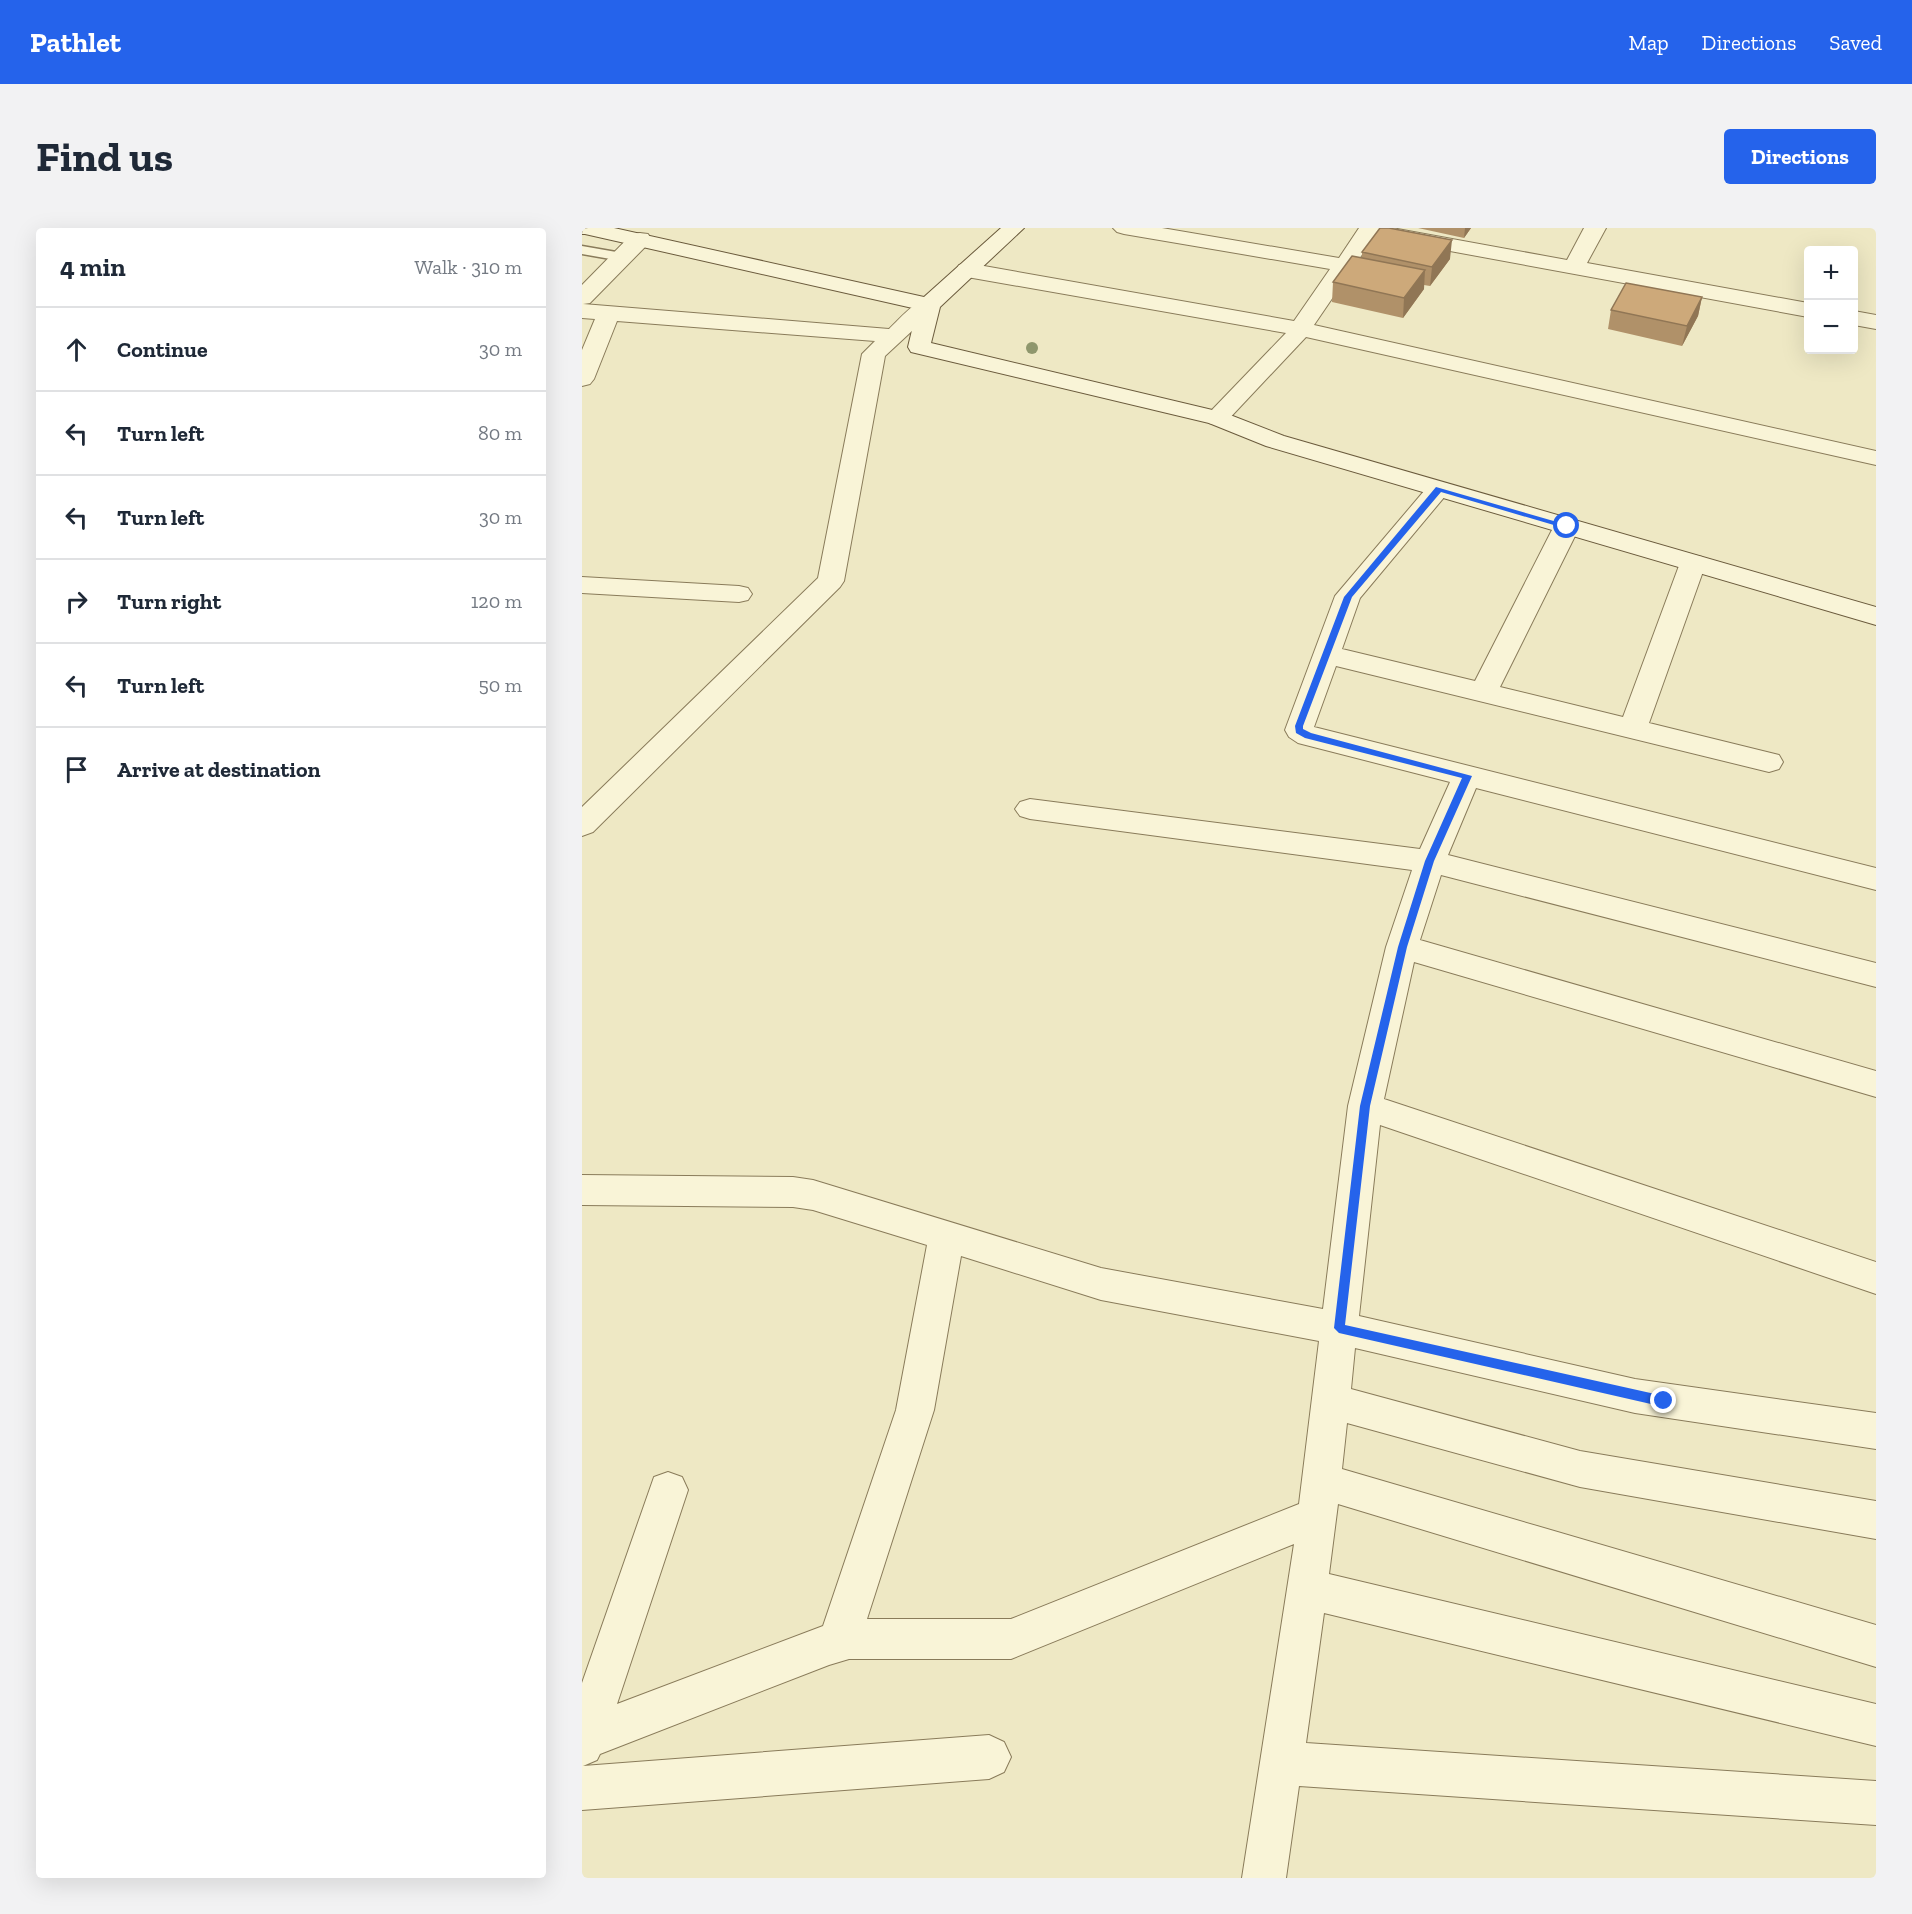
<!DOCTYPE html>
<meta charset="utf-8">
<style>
:root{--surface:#fff;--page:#f2f2f3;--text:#1f2937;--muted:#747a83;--line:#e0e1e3;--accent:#2563eb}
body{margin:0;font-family:"Zilla Slab",serif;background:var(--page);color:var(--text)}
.controls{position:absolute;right:18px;top:18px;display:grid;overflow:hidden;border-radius:6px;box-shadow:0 6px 24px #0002}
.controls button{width:54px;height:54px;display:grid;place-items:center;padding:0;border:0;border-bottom:2px solid var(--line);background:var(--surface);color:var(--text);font:30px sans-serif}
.stop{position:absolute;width:18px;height:18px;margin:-14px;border:4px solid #2563eb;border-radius:50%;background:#fff}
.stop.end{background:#2563eb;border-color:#fff;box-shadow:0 2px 6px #0008}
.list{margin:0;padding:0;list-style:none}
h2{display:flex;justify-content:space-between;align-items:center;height:78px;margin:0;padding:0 24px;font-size:26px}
h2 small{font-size:20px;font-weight:400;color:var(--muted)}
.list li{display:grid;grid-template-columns:39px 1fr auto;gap:18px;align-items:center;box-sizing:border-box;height:84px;padding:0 24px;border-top:2px solid var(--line)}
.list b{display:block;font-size:22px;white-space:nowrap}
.list em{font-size:20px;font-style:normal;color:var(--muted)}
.icon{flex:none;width:33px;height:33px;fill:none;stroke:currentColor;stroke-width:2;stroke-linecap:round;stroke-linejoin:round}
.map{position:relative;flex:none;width:1294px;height:1650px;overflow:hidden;border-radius:6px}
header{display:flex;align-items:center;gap:36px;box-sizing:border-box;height:84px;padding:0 30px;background:var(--accent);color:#fff}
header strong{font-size:28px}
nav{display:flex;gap:33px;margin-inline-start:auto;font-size:21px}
.intro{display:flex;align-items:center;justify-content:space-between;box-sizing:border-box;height:144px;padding:0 36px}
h1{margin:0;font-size:42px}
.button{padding:15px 27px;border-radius:6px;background:var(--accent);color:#fff;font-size:21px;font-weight:700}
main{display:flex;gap:36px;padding:0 36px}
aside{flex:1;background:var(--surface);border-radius:6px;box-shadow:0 6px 24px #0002}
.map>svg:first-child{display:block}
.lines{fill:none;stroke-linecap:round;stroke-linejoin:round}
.lane-casing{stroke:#897b5a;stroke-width:3}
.street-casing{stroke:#897b5a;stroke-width:2}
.secondary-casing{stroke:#6b5b3d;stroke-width:2}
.lane{fill:#f9f4d7;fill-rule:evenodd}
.street{fill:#f9f4d7;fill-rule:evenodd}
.secondary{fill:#f9f4d7;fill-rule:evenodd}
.tree{fill:#8f976d}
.wall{fill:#b09169}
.shaded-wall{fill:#907655}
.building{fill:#cda97a;stroke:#907655;stroke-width:1.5}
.route{fill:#2563eb}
</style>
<header>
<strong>Pathlet</strong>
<nav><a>Map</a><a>Directions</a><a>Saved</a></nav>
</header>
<div class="intro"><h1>Find us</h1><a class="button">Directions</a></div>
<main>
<aside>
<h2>4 min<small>Walk · 310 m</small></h2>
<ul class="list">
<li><svg class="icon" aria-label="ahead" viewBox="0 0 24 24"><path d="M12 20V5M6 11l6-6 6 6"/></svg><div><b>Continue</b></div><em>30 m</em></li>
<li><svg class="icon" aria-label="left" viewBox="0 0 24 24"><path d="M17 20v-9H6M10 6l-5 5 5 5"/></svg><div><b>Turn left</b></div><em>80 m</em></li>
<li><svg class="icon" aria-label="left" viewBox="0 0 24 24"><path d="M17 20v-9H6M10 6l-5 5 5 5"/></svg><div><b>Turn left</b></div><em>30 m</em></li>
<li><svg class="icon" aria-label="right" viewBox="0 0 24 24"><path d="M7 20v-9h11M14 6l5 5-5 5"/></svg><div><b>Turn right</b></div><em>120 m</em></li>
<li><svg class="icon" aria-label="left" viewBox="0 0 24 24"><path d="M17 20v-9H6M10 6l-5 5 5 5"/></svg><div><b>Turn left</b></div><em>50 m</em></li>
<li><svg class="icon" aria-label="arrive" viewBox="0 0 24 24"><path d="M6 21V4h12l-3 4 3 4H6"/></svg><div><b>Arrive at destination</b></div></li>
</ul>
</aside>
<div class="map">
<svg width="1294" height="1650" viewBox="0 0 1294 1650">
<rect width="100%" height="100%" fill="#eee8c4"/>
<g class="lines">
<defs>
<path id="lane" d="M 0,18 L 40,25 L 47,29 L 40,33 L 0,26 Z"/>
<path id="street" d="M 531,0 L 580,0 L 757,30 L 777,0 L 810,0 L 985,32 L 1002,0 L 1024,0 L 1005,35 L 1226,75 L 1226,89 L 792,9 L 732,97 L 1294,223 L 1294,237 L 724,109 L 643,195 L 635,197 L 627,195 L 623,190 L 627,185 L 704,105 L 385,49 L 377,47 L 374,42 L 377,37 L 385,35 L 712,93 L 748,41 L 542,6 L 535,4 Z
M 58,5 L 66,6 L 69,11 L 66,16 L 8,75 L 1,76 L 307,101 C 320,89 336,67 355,72 L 358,77 L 303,128 L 262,353 L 258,359 L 11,604 L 0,608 L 0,579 L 236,350 L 280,126 L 293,113 L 35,93 L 12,151 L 8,156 L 0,158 L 0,122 L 13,91 L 0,90 L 0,57 L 50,6 Z
M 1272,83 L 1294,87 L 1294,101 L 1272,97 Z
M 857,254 L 866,256 L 869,261 L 778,370 L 760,421 L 893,453 L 972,298 L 976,293 L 985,290 L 994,293 L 998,298 L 918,459 L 1041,489 L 1098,335 L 1102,329 L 1111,327 L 1120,329 L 1124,335 L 1067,495 L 1197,527 L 1201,534 L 1197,541 L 1187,544 L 754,438 L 732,499 L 1294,640 L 1294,662 L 894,560 L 866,627 L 1294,735 L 1294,759 L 859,647 L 838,712 L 1294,843 L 1294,869 L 832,734 L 802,871 L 1294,1034 L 1294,1066 L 798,897 L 777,1088 L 1053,1151 L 1294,1185 L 1294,1221 L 1053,1185 L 773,1120 L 769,1161 L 998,1223 L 1294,1273 L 1294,1311 L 998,1259 L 765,1195 L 760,1241 L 1294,1397 L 1294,1439 L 756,1276 L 747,1346 L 1294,1476 L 1294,1518 L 742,1385 L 724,1515 L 1294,1553 L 1294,1597 L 717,1558 L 704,1650 L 660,1650 L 712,1316 L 429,1431 L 267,1431 L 247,1437 L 18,1526 L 15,1532 L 1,1538 L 407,1507 L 422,1514 L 429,1529 L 422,1544 L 407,1551 L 0,1582 L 0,1455 L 72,1249 L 86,1244 L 100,1249 L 106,1262 L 35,1476 L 241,1398 L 314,1182 L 345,1017 L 231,982 L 211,979 L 0,977 L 0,947 L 211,949 L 231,952 L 519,1040 L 741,1081 L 766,878 L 804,719 L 830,642 L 448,591 L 438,588 L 433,581 L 438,574 L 448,571 L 838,621 L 868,554 L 716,515 L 707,509 L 703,502 L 753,368 L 848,256 ZM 379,1028 L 519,1072 L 737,1113 L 717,1276 L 429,1391 L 285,1391 L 352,1182 Z
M 0,349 L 157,358 L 166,360 L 170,366 L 166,372 L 157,374 L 0,365 Z"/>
<path id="secondary" d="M 0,0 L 32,0 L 342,69 L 419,0 L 442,0 L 358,79 L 349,115 L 643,185 L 702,208 L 1294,379 L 1294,397 L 684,218 L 627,195 L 329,124 L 326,119 L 335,81 L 3,6 L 0,6 Z"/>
</defs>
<use href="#lane" class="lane-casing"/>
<use href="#street" class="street-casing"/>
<use href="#secondary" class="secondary-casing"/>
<use href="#lane" class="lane"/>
<use href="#street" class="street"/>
<use href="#secondary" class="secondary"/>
</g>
<circle class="tree" cx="450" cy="120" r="6"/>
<path class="wall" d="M 836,0 L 889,0 L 882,10 Z
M 780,24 L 868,31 L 848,58 L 842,57 L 842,61 L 821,90 L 750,74 L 751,54 L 780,30 Z
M 1120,69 L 1116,88 L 1100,118 L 1026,101 L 1029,82 Z"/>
<path class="shaded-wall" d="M 883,0 L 889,0 L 882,10 Z
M 870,12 L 868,31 L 848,58 L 850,39 Z
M 843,42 L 842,61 L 821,90 L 822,70 Z
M 1120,69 L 1116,88 L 1100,118 L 1105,98 Z"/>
<path class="building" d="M 798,0 L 807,0 L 870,12 L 850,39 L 780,24 Z
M 770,28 L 843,42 L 822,70 L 751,54 Z
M 1044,55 L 1120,69 L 1105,98 L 1029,82 Z"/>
<path class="route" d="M 854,259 L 989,298 L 982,300 L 859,264 L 770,369 L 721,498 L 721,501 L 729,505 L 890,548 L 852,633 L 825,719 L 788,878 L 763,1097 L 1082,1168 L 1087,1173 L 1082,1179 L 757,1105 L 752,1100 L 778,878 L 816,719 L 843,633 L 880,550 L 723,510 L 714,505 L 713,498 L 762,369 Z"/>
</svg>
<div class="controls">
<button>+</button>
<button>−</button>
</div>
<div class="stop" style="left:985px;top:298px"></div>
<div class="stop end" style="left:1082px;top:1173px"></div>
</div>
</main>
